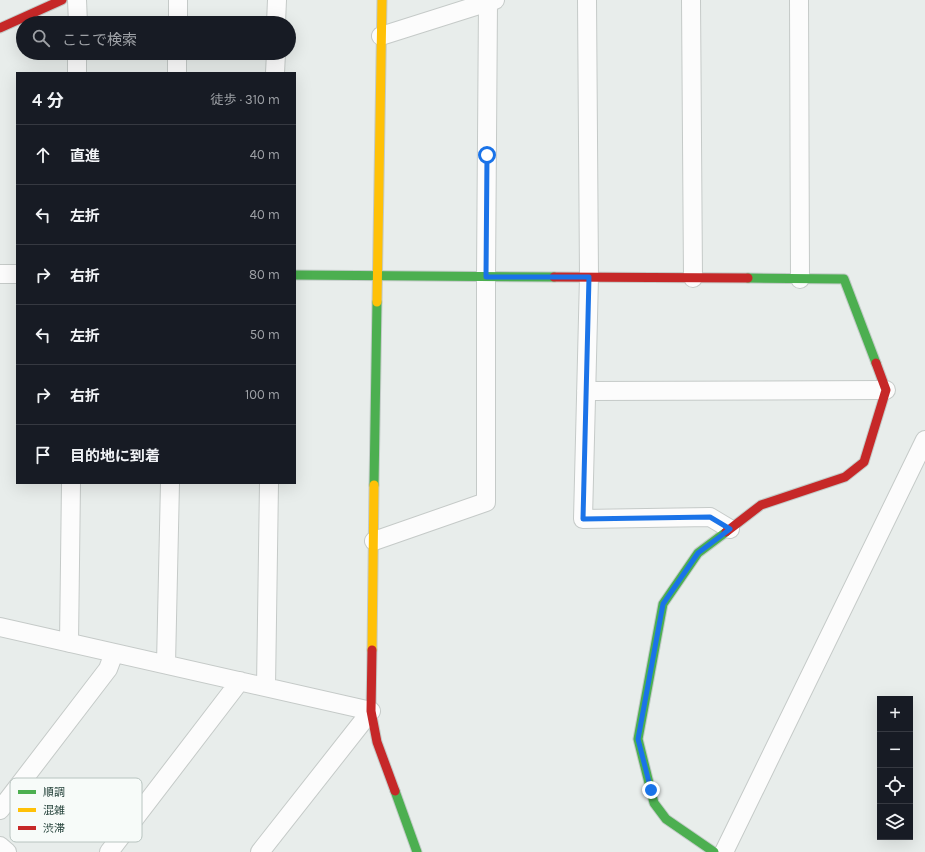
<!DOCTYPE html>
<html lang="ja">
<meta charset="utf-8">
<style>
:root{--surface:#171b24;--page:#242831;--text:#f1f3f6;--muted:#9ea1a6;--line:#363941}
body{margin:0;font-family:Karla,"Noto Sans JP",sans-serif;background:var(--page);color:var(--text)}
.controls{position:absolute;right:12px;bottom:12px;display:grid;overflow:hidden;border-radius:0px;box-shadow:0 4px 16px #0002}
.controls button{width:36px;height:36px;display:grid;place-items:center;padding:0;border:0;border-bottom:1px solid var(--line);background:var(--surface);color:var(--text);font:20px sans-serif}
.stop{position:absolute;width:12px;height:12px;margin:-9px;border:3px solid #1a73e8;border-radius:50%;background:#fff}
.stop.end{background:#1a73e8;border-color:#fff;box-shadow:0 1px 4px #0008}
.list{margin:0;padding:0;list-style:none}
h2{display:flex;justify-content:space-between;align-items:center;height:52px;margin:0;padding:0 16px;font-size:17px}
h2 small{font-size:13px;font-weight:400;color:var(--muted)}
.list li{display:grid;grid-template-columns:26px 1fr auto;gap:12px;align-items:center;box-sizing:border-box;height:60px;padding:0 16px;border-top:1px solid var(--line)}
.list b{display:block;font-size:15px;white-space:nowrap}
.list em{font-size:13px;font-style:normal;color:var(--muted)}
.icon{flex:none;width:22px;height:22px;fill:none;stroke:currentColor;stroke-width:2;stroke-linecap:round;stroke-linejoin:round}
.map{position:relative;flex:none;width:925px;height:852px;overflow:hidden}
.search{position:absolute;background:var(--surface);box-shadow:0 4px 16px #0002;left:16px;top:16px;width:280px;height:44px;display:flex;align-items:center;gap:10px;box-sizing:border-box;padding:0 14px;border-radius:22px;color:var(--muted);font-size:15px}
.panel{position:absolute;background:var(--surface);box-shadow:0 4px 16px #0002;left:16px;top:72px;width:280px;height:412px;border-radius:0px}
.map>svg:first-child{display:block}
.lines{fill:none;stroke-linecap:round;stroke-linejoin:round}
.street-casing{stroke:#c5cac8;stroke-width:20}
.fast-casing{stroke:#c3cbc8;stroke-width:11}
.slow-casing{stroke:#c3cbc8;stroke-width:11}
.jam-casing{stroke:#c3cbc8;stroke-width:11}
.street{stroke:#fcfcfc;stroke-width:18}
.fast{stroke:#4caf50;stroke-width:9}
.slow{stroke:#ffc107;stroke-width:9}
.jam{stroke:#c62828;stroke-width:9}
.route{stroke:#1a73e8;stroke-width:5}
.key{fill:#f7fbf9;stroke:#b8c4c0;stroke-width:1}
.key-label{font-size:11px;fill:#24423a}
</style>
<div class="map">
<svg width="925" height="852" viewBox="0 0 925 852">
<rect width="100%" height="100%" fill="#e8edeb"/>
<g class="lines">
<defs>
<path id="street" d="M 77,0 L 78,23
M 587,0 L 589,277 L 583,519 L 710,517 L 730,529
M 691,0 L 693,278
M 799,0 L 800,279
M 178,23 L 178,0
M 276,23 L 277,0
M 381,36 L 495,0
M 77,73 L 77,53
M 177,73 L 177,53
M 275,73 L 276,53
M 0,274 L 17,274
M 586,391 L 886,390
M 374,541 L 486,502 L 486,277 L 488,2
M 0,627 L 371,711 L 260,852
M 69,643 L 71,483
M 166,664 L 170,483
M 266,687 L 269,483
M 0,810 L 108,669 L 114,653
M 0,846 L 7,852
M 109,852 L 240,681
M 724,852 L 925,440"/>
<path id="fast" d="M 295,275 L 554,277
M 748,278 L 844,279 L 876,363
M 374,485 L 377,302
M 395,791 L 417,852
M 714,852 L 666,819 L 654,803 L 638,739 L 663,604 L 698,553 L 726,532"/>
<path id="slow" d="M 377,302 L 382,0
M 372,650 L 374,485"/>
<path id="jam" d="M 0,28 L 62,0
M 554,277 L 748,278
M 726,532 L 761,505 L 845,477 L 864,462 L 886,390 L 876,363
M 372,650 L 371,711 L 377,742 L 395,791"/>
</defs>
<use href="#street" class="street-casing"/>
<use href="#fast" class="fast-casing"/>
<use href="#slow" class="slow-casing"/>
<use href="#jam" class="jam-casing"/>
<use href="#street" class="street"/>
<use href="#fast" class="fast"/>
<use href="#slow" class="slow"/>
<use href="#jam" class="jam"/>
</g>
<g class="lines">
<path class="route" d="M 487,155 L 486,277 L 589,277 L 583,519 L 710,517 L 730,529 L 698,553 L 663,604 L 638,739 L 651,790"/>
</g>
<rect x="10" y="778" width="132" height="64" rx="6" class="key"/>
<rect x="18" y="790" width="18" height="4" fill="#4caf50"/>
<rect x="18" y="808" width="18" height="4" fill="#ffc107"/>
<rect x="18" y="826" width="18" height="4" fill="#c62828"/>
<g class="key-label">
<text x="43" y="796">順調</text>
<text x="43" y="814">混雑</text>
<text x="43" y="832">渋滞</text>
</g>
</svg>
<div class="controls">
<button>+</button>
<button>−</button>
<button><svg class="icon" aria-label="locate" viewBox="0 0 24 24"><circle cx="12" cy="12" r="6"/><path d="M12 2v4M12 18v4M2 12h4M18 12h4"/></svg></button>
<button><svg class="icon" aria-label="layers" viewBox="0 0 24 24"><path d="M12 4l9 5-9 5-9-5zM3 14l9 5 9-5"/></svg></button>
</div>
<div class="stop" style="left:487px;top:155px"></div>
<div class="stop end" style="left:651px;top:790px"></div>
<div class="search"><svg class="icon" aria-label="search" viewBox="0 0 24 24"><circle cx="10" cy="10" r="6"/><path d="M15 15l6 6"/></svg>ここで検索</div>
<section class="panel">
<h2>4 分<small>徒歩 · 310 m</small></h2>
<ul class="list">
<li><svg class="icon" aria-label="ahead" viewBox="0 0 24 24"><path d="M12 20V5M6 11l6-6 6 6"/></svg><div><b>直進</b></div><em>40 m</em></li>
<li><svg class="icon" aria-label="left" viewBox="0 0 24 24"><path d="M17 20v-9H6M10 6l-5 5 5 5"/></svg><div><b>左折</b></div><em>40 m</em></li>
<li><svg class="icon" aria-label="right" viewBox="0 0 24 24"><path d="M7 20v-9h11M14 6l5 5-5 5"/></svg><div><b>右折</b></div><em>80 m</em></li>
<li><svg class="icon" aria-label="left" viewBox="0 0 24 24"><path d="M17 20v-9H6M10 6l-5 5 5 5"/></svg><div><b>左折</b></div><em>50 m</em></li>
<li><svg class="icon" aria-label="right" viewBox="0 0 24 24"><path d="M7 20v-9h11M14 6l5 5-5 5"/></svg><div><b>右折</b></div><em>100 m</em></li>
<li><svg class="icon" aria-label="arrive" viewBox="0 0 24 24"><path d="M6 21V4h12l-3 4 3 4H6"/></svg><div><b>目的地に到着</b></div></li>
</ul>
</section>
</div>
